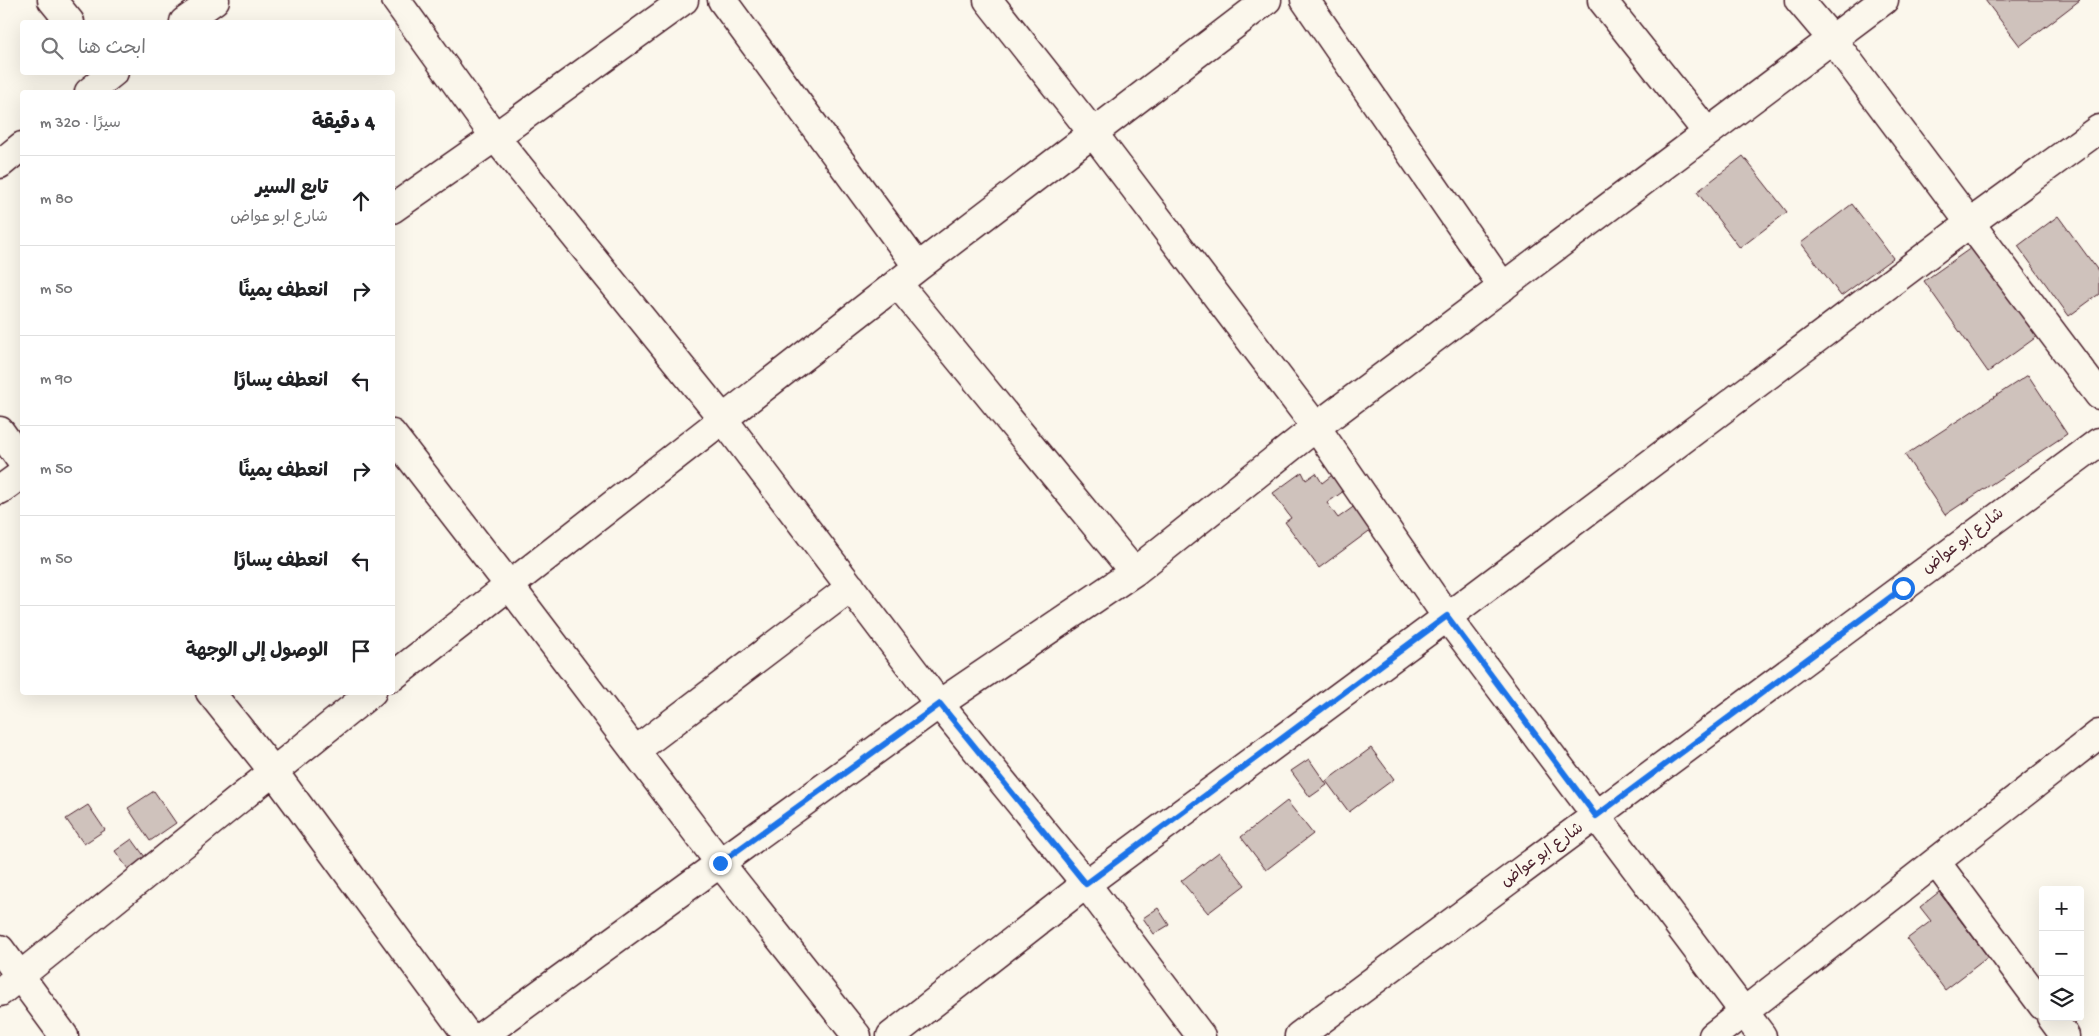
<!DOCTYPE html>
<html lang="ar">
<meta charset="utf-8">
<style>
:root{--surface:#fff;--page:#f2f2f2;--text:#202124;--muted:#757577;--line:#e0e0e0}
body{margin:0;font-family:"Gochi Hand","Playpen Sans Arabic",sans-serif;background:var(--page);color:var(--text);direction:rtl}
.controls{position:absolute;right:15px;bottom:15px;display:grid;overflow:hidden;border-radius:5px;box-shadow:0 5px 20px #0002}
.controls button{width:45px;height:45px;display:grid;place-items:center;padding:0;border:0;border-bottom:1px solid var(--line);background:var(--surface);color:var(--text);font:25px sans-serif}
.stop{position:absolute;width:15px;height:15px;margin:-11px;border:4px solid #1a73e8;border-radius:50%;background:#fff}
.stop.end{background:#1a73e8;border-color:#fff;box-shadow:0 1px 5px #0008}
.list{margin:0;padding:0;list-style:none}
h2{display:flex;justify-content:space-between;align-items:center;height:65px;margin:0;padding:0 20px;font-size:21px}
h2 small{font-size:16px;font-weight:400;color:var(--muted)}
.list li{display:grid;grid-template-columns:32px 1fr auto;gap:15px;align-items:center;box-sizing:border-box;height:90px;padding:0 20px;border-top:1px solid var(--line)}
.list b{display:block;font-size:19px;white-space:nowrap}
.list p{margin:0;font-size:16px;white-space:nowrap;color:var(--muted)}
.list em{font-size:16px;font-style:normal;color:var(--muted)}
.icon{flex:none;width:28px;height:28px;fill:none;stroke:currentColor;stroke-width:2;stroke-linecap:round;stroke-linejoin:round}
.map{position:relative;flex:none;width:2099px;height:1036px;overflow:hidden;direction:ltr}
.search{position:absolute;background:var(--surface);box-shadow:0 5px 20px #0002;left:20px;top:20px;width:375px;height:55px;display:flex;align-items:center;gap:12px;box-sizing:border-box;padding:0 18px;border-radius:5px;color:var(--muted);font-size:19px}
.panel{position:absolute;background:var(--surface);box-shadow:0 5px 20px #0002;left:20px;top:90px;width:375px;height:605px;border-radius:5px;direction:rtl}
.map>svg:first-child{display:block}
.building{fill:#cfc2bc;stroke:#4a1f2b}
.lines{fill:none;stroke-linecap:round;stroke-linejoin:round}
.minor-casing{stroke:#4a1f2b;stroke-width:31}
.minor{stroke:#fbf7ec;stroke-width:28}
.route{stroke:#1a73e8;stroke-width:6}
.labels{text-anchor:middle;dominant-baseline:central;stroke-width:5;stroke-linejoin:round;paint-order:stroke}
.street-label{font-size:16px;fill:#4a1f2b;stroke:#fbf7ec}
</style>
<div class="map">
<svg width="2099" height="1036" viewBox="0 0 2099 1036">
<rect width="100%" height="100%" fill="#fbf7ec"/>
<filter id="ink" filterUnits="userSpaceOnUse"><feTurbulence type="fractalNoise" baseFrequency=".02" numOctaves="2"/><feDisplacementMap in="SourceGraphic" scale="10" xChannelSelector="R" yChannelSelector="G"/><feConvolveMatrix kernelMatrix="1 2 1 2 8 2 1 2 1" color-interpolation-filters="sRGB"/></filter>
<g filter="url(#ink)">
<path class="building" d="M 1985,0 L 2080,0 L 2020,46 Z
M 1743,156 L 1787,212 L 1740,248 L 1697,192 Z
M 1852,204 L 1893,258 L 1841,296 L 1801,243 Z
M 2058,216 L 2099,272 L 2099,294 L 2069,316 L 2018,246 Z
M 1978,243 L 2042,333 L 1988,372 L 1924,281 Z
M 2028,375 L 2067,434 L 1945,515 L 1905,455 Z
M 1302,472 L 1306,480 L 1316,473 L 1322,483 L 1336,472 L 1348,488 L 1327,503 L 1338,518 L 1363,500 L 1380,523 L 1319,568 L 1285,522 L 1291,518 L 1273,493 Z
M 1371,748 L 1394,779 L 1349,812 L 1326,781 Z
M 1309,759 L 1327,785 L 1310,797 L 1291,771 Z
M 154,791 L 176,823 L 150,841 L 128,808 Z
M 1287,801 L 1313,834 L 1266,870 L 1241,837 Z
M 88,805 L 105,830 L 84,844 L 66,819 Z
M 132,839 L 145,857 L 128,869 L 115,851 Z
M 1219,852 L 1245,885 L 1208,913 L 1181,881 Z
M 1939,892 L 1988,957 L 1945,990 L 1907,939 L 1931,921 L 1920,907 Z
M 1158,908 L 1169,925 L 1154,934 L 1143,918 Z"/>
<g class="lines">
<defs>
<path id="minor" d="M 52,0 L 70,22
M 396,0 L 495,137 L 723,419 L 939,704 L 1086,884 L 1201,1036
M 722,0 L 918,267
M 988,0 L 1093,133 L 1316,427 L 1447,617 L 1762,1036
M 1305,0 L 1503,287
M 1602,0 L 1707,132
M 1799,0 L 1832,39 L 2099,395
M 184,22 L 215,0
M 89,92 L 114,72
M 0,164 L 22,146
M 392,209 L 495,137 L 684,0
M 897,283 L 1134,572
M 0,431 L 22,462
M 392,434 L 509,585 L 720,863 L 857,1036
M 0,490 L 22,474
M 392,677 L 918,267 L 1267,0
M 210,692 L 273,771 L 468,1036
M 635,751 L 851,587
M 1936,862 L 2043,1006
M 0,949 L 64,1036
M 0,992 L 372,692
M 2051,1017 L 2065,1036
M 482,1036 L 939,704 L 1134,572 L 1316,427 L 1884,0
M 891,1036 L 1086,884 L 1447,617 L 1970,223 L 2099,129
M 1299,1036 L 2099,442
M 1713,1036 L 2099,734"/>
</defs>
<use href="#minor" class="minor-casing"/>
<use href="#minor" class="minor"/>
</g>
</g>
<g class="lines" filter="url(#ink)">
<path class="route" d="M 720,863 L 940,704 L 1086,884 L 1447,616 L 1596,816 L 1903,588"/>
</g>
<g class="labels">
<g class="street-label">
<text transform="translate(1964 542) rotate(-37)">شارع ابو عواض</text>
<text transform="translate(1543 856) rotate(-36)">شارع ابو عواض</text>
</g>
</g>
</svg>
<div class="controls">
<button>+</button>
<button>−</button>
<button><svg class="icon" aria-label="layers" viewBox="0 0 24 24"><path d="M12 4l9 5-9 5-9-5zM3 14l9 5 9-5"/></svg></button>
</div>
<div class="stop" style="left:1903px;top:588px"></div>
<div class="stop end" style="left:720px;top:863px"></div>
<div class="search"><svg class="icon" aria-label="search" viewBox="0 0 24 24"><circle cx="10" cy="10" r="6"/><path d="M15 15l6 6"/></svg>ابحث هنا</div>
<section class="panel">
<h2>4 دقيقة<small>سيرًا · 320 m</small></h2>
<ul class="list">
<li><svg class="icon" aria-label="ahead" viewBox="0 0 24 24"><path d="M12 20V5M6 11l6-6 6 6"/></svg><div><b>تابع السير</b><p>شارع ابو عواض</p></div><em>80 m</em></li>
<li><svg class="icon" aria-label="right" viewBox="0 0 24 24"><path d="M7 20v-9h11M14 6l5 5-5 5"/></svg><div><b>انعطف يمينًا</b></div><em>50 m</em></li>
<li><svg class="icon" aria-label="left" viewBox="0 0 24 24"><path d="M17 20v-9H6M10 6l-5 5 5 5"/></svg><div><b>انعطف يسارًا</b></div><em>90 m</em></li>
<li><svg class="icon" aria-label="right" viewBox="0 0 24 24"><path d="M7 20v-9h11M14 6l5 5-5 5"/></svg><div><b>انعطف يمينًا</b></div><em>50 m</em></li>
<li><svg class="icon" aria-label="left" viewBox="0 0 24 24"><path d="M17 20v-9H6M10 6l-5 5 5 5"/></svg><div><b>انعطف يسارًا</b></div><em>50 m</em></li>
<li><svg class="icon" aria-label="arrive" viewBox="0 0 24 24"><path d="M6 21V4h12l-3 4 3 4H6"/></svg><div><b>الوصول إلى الوجهة</b></div></li>
</ul>
</section>
</div>
